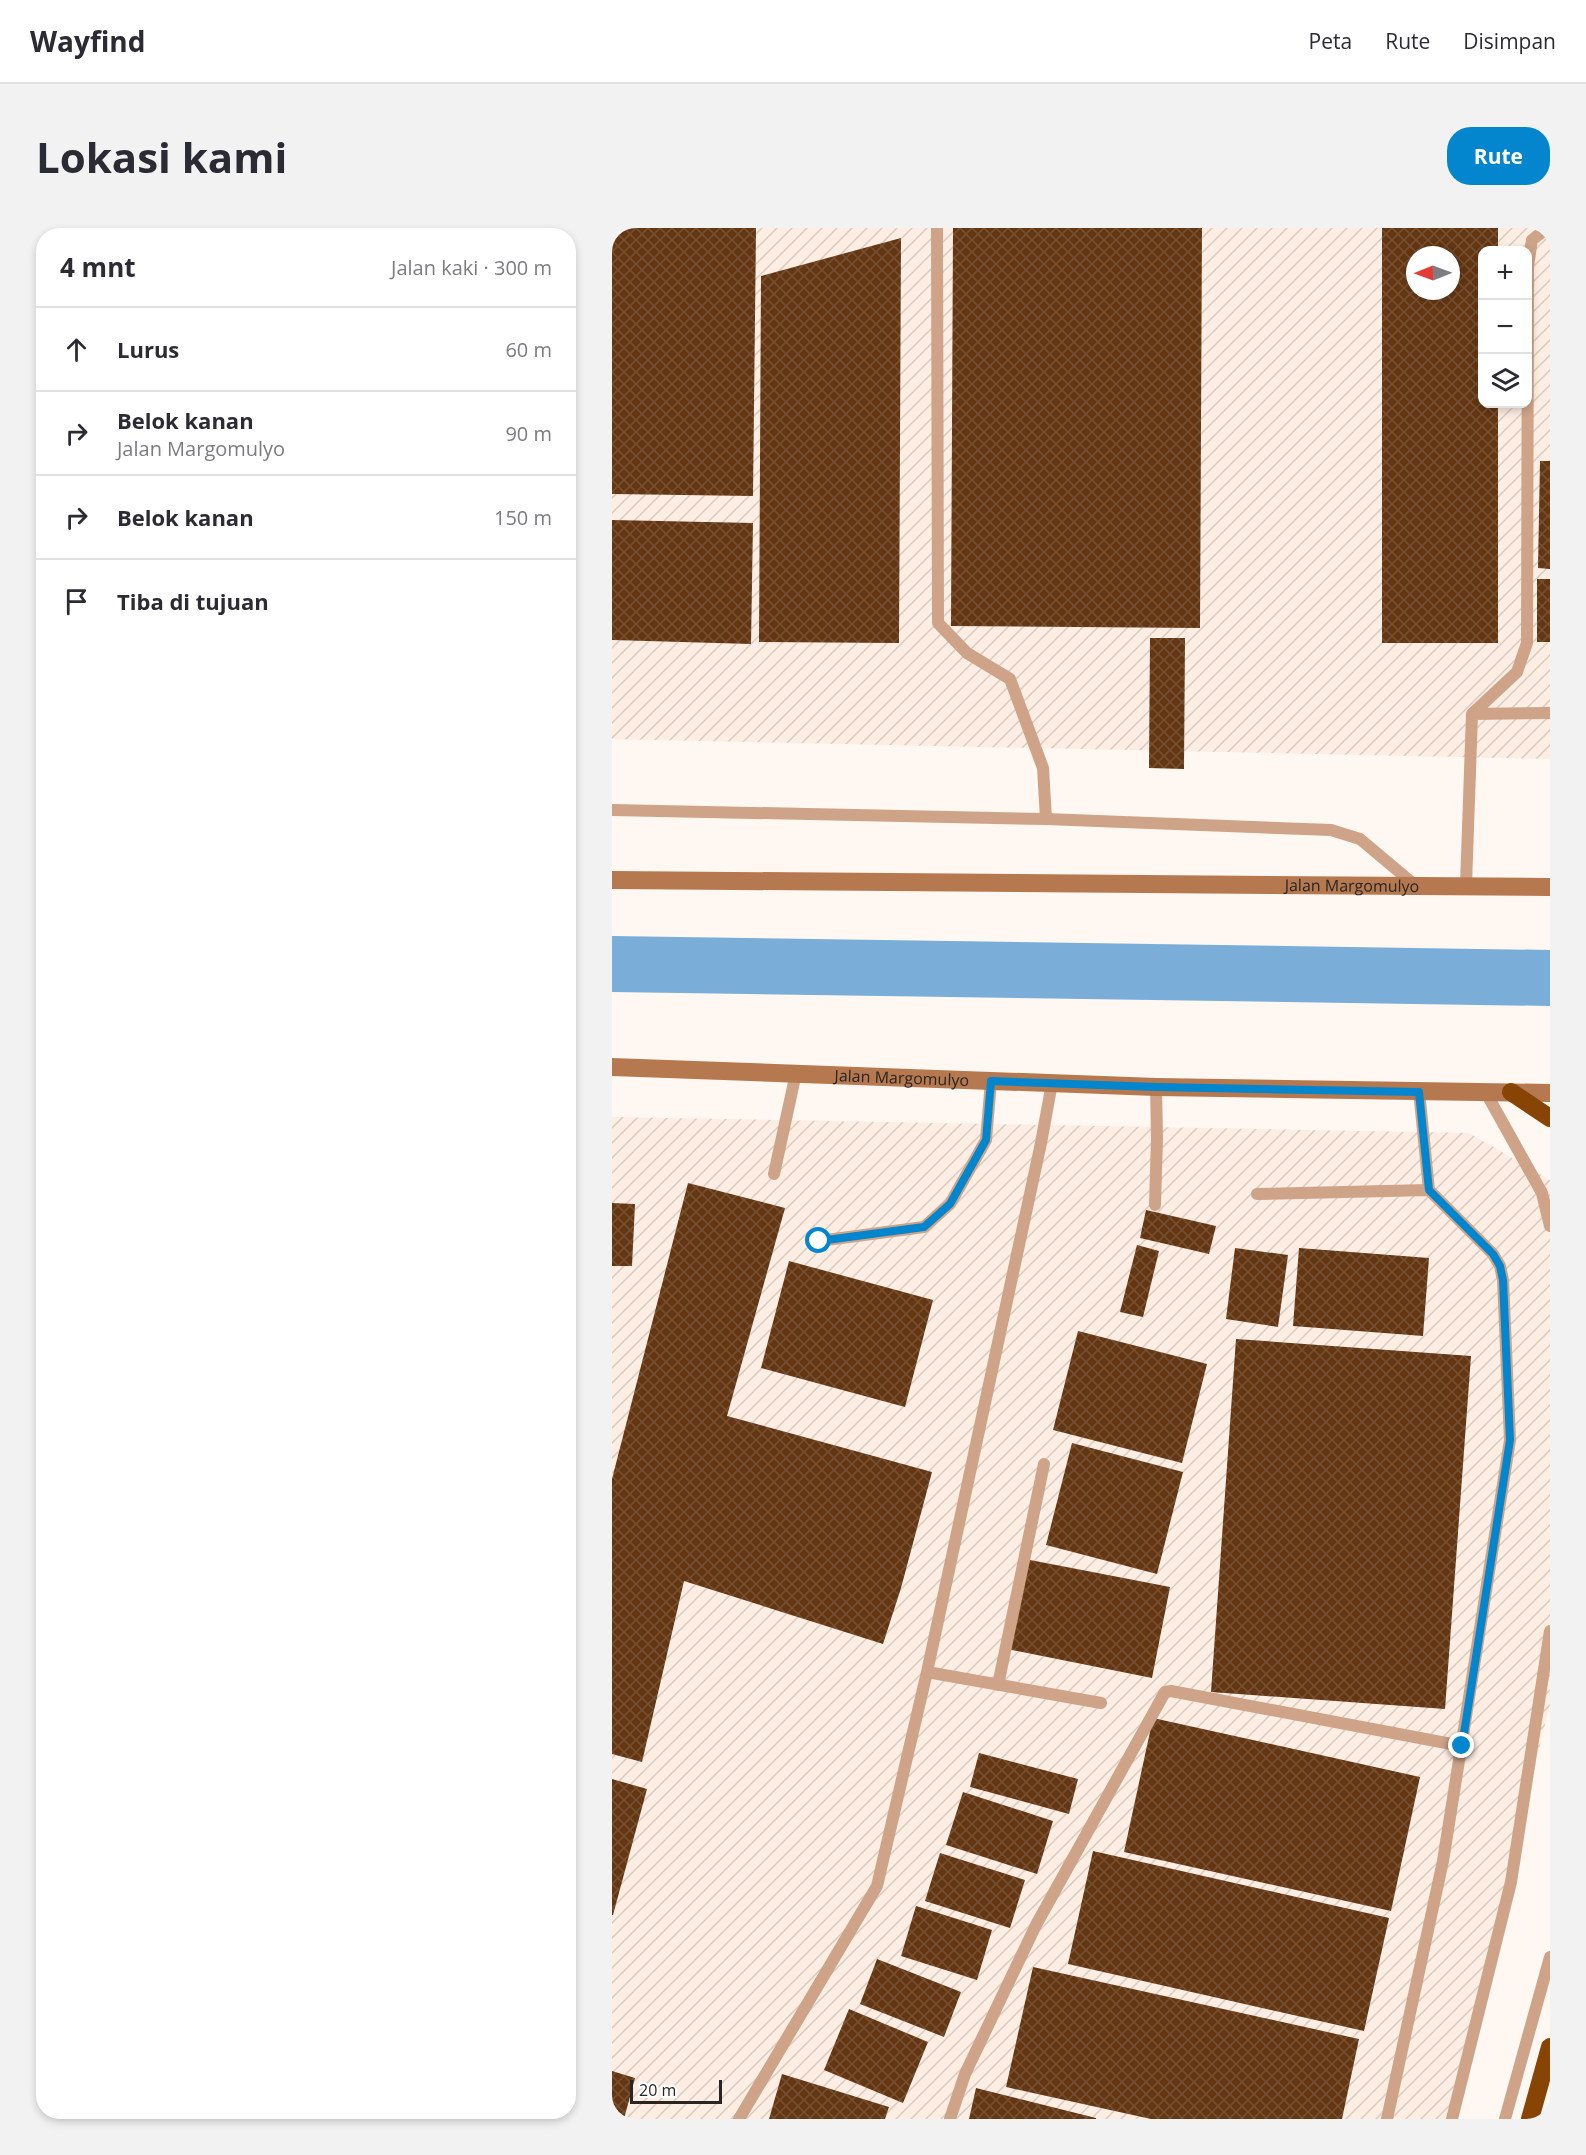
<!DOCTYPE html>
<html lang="id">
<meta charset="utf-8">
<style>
:root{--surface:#fff;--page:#f2f2f3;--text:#2b2b33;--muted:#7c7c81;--line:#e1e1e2;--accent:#0386cd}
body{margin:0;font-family:"Open Sans",sans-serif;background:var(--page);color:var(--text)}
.controls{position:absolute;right:18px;top:18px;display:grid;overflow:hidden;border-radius:12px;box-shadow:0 3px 9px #0003}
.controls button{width:54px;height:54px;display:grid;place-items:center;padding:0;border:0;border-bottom:2px solid var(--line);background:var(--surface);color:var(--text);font:30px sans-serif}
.compass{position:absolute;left:794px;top:18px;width:54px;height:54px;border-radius:50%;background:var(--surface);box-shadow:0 3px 9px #0003;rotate:269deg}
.scale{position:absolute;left:18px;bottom:15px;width:92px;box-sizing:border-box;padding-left:6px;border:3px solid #282523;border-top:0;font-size:16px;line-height:21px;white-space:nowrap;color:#282523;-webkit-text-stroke:4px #fff;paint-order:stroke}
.stop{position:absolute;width:18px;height:18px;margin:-14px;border:4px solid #0386cd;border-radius:50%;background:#fff}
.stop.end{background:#0386cd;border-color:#fff;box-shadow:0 2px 6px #0008}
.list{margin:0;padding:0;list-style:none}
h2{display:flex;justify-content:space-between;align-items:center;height:78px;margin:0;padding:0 24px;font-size:26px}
h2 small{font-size:20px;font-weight:400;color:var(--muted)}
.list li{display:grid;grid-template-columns:39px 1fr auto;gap:18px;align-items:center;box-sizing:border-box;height:84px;padding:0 24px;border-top:2px solid var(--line)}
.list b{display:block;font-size:22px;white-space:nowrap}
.list p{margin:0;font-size:20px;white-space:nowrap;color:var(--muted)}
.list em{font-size:20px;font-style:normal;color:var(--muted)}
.icon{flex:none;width:33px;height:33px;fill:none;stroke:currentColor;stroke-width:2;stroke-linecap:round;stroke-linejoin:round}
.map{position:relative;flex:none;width:938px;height:1891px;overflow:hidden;border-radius:24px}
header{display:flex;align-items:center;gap:36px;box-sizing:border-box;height:84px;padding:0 30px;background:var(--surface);border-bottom:2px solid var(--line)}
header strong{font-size:28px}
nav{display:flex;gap:33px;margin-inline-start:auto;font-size:21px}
.intro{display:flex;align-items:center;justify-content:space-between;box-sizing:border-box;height:144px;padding:0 36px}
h1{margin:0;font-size:42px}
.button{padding:15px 27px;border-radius:24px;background:var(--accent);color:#fff;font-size:21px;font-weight:700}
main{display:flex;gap:36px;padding:0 36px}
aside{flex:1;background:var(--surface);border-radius:24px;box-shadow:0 3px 9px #0003}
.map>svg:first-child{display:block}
.industrial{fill:url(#industrial-furrows);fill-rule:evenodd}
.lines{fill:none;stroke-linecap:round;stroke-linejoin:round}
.river{stroke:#7aaed8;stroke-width:56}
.building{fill:url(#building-cross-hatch);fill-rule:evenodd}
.lane{stroke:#cea387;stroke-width:12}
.secondary{stroke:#b6784e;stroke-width:18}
.highway{stroke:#884405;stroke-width:18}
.route{stroke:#0386cd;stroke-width:8}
.labels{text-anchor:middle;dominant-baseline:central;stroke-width:6;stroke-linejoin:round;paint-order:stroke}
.street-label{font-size:16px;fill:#282523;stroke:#fff}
</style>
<header>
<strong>Wayfind</strong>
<nav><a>Peta</a><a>Rute</a><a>Disimpan</a></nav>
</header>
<div class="intro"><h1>Lokasi kami</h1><a class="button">Rute</a></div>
<main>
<aside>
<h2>4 mnt<small>Jalan kaki · 300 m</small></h2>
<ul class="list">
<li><svg class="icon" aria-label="ahead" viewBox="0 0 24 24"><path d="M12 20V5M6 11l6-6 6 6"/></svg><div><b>Lurus</b></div><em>60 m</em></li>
<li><svg class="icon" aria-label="right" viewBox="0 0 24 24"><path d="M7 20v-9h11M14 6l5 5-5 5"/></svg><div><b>Belok kanan</b><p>Jalan Margomulyo</p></div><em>90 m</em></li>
<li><svg class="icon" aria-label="right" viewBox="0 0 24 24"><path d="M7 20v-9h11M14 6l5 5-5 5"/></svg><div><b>Belok kanan</b></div><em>150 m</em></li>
<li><svg class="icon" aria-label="arrive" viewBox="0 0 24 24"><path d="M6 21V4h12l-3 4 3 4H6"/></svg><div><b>Tiba di tujuan</b></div></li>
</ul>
</aside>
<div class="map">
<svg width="938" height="1891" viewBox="0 0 938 1891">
<defs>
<pattern id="industrial-furrows" width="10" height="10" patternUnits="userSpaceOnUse" patternTransform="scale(1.5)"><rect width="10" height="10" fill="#fdede3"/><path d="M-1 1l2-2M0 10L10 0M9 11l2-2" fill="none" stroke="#d9cbc2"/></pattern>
<pattern id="building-cross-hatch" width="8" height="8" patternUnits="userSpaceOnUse" patternTransform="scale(1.5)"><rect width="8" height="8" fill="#643612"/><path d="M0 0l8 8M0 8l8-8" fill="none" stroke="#765134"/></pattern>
</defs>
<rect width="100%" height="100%" fill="#fef7f2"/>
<path class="industrial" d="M 0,0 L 938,0 L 938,531 L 0,511 ZM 870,22 L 915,22 L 915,176 L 870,176 ZM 803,27 L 839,27 L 839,63 L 803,63 Z
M 0,889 L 857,905 L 938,952 L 938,1476 L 837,1891 L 0,1891 Z"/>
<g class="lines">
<path class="river" d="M 0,736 L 938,750"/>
</g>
<path class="building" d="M 0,0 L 144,0 L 141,268 L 0,266 Z
M 341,0 L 590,0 L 588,400 L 339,398 Z
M 770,0 L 886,0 L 886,22 L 870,22 L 870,176 L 886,176 L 886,415 L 770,415 ZM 803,27 L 839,27 L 839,63 L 803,63 Z
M 289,10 L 287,415 L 147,414 L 149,48 Z
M 928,233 L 938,233 L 938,341 L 926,340 Z
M 0,292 L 141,295 L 139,416 L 0,412 Z
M 925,351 L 938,351 L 938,414 L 925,414 Z
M 538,410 L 573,410 L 572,541 L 537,540 Z
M 76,955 L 173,980 L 115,1188 L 320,1244 L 289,1360 L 271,1416 L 72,1353 L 30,1534 L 0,1526 L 0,1251 Z
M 0,975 L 23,976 L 20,1038 L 0,1038 Z
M 534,982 L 604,998 L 597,1026 L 528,1010 Z
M 525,1017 L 547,1023 L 531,1089 L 508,1084 Z
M 623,1020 L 676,1027 L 666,1099 L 614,1091 Z
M 687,1020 L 817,1030 L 811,1108 L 681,1098 Z
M 177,1033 L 321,1072 L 293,1179 L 149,1140 Z
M 466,1103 L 595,1136 L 570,1235 L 441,1202 Z
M 624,1111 L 859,1128 L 833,1481 L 599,1464 Z
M 460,1215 L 571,1244 L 545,1346 L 434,1317 Z
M 413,1331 L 558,1359 L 540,1450 L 395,1421 Z
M 541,1490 L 808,1549 L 779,1683 L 512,1624 Z
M 367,1525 L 466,1551 L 457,1586 L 358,1559 Z
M 0,1551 L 35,1561 L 1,1687 L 0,1687 Z
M 351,1564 L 441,1593 L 425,1646 L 334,1617 Z
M 481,1623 L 777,1690 L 752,1803 L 456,1736 Z
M 328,1625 L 413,1652 L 398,1700 L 313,1673 Z
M 304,1678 L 380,1702 L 365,1752 L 289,1728 Z
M 265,1731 L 349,1764 L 332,1809 L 248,1776 Z
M 421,1739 L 747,1811 L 730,1891 L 539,1891 L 394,1859 Z
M 237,1781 L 316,1814 L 291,1875 L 212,1842 Z
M 0,1843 L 23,1850 L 12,1891 L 0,1891 Z
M 170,1846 L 277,1879 L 273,1891 L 157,1891 Z
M 364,1860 L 484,1890 L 484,1891 L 357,1891 Z"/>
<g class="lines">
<path class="lane" d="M 325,0 L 326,395 L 355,425 L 398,451 L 431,540 L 434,591
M 860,486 L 938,485
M 0,582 L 434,591 L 719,602 L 748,611 L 804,658
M 854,657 L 860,486 L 905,444 L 915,415 L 916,38 L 920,12 L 934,1 L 938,1
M 873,863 L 930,965 L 938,998
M 162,946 L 184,845
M 645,966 L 817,962
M 543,977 L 545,910 L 544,859
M 207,1013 L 312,999 L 338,976 L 374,912 L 379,853
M 315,1444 L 489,1475
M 386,1457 L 432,1236
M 127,1891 L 265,1658 L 315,1444 L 429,915 L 440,855
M 338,1891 L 353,1846 L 424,1697 L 553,1464 L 559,1463 L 850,1518
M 775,1891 L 831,1633 L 898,1212 L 891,1052 L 888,1038 L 881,1026 L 817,962 L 807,863
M 840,1891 L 899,1654 L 938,1403
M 893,1891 L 938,1729"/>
<g class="secondary">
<path id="s1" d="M 0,652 L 938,659"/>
<path id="s2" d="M 0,839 L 544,859 L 938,865"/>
</g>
<path class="highway" d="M 899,864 L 938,890
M 918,1891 L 938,1819"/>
</g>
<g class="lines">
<path class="route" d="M 207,1013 L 312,999 L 338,976 L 374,912 L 379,853 L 544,859 L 807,864 L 817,962 L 881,1026 L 888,1038 L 891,1052 L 898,1212 L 850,1518"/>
</g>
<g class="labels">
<g class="street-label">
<text stroke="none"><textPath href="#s1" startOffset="740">Jalan Margomulyo</textPath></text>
<text stroke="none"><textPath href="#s2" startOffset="290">Jalan Margomulyo</textPath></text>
</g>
</g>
</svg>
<div class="controls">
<button>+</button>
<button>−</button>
<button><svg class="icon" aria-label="layers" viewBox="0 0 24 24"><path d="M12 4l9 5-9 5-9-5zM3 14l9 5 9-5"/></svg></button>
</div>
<svg class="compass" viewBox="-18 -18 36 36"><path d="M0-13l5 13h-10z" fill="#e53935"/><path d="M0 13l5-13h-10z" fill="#7c7c81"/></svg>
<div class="scale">20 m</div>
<div class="stop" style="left:207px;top:1013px"></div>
<div class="stop end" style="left:850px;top:1518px"></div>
</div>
</main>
